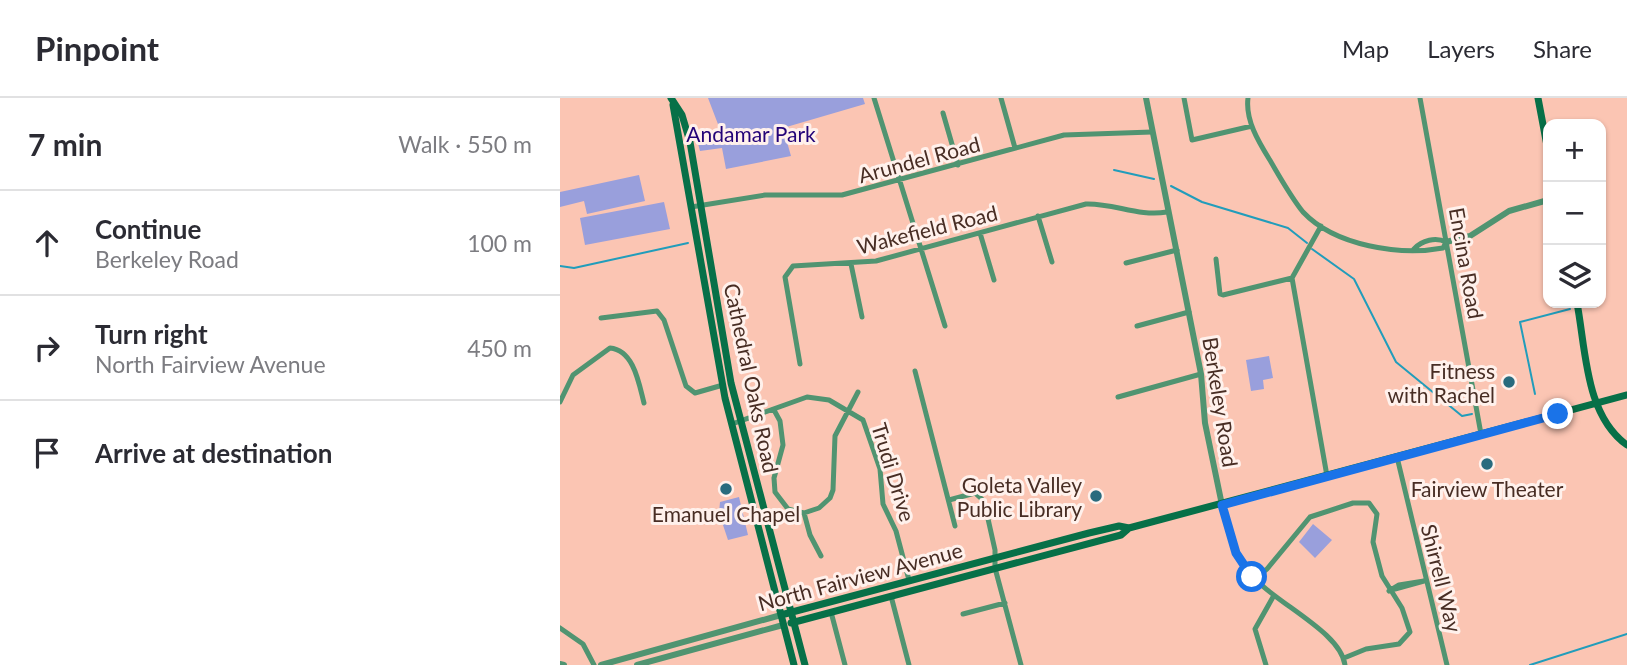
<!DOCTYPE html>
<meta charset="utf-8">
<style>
:root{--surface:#fff;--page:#f2f2f3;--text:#2b2b33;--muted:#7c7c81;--line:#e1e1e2}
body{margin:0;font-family:Lato,sans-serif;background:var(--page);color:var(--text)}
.controls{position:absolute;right:21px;top:21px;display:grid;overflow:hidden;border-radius:14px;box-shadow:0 2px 5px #0004}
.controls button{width:63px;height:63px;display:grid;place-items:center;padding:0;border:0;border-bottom:2px solid var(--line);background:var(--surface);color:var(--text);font:35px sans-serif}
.stop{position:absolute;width:21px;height:21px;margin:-16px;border:5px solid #1a73e8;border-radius:50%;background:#fff}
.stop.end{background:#1a73e8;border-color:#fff;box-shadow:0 2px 7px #0008}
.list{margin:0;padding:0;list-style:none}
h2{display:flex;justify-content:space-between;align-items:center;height:91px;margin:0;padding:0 28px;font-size:30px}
h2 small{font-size:23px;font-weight:400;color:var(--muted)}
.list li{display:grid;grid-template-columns:46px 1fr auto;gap:21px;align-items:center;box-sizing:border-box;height:105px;padding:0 28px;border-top:2px solid var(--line)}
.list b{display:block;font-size:26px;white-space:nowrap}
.list p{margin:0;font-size:23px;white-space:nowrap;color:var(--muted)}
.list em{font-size:23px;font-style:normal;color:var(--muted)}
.icon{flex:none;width:38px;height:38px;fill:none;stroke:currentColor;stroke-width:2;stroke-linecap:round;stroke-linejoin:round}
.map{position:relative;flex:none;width:1067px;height:567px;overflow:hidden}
header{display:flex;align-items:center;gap:42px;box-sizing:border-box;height:98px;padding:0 35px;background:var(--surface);border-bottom:2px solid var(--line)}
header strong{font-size:33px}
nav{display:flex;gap:38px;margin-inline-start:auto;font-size:24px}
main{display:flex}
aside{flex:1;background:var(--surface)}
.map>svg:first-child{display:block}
.green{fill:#999fdc}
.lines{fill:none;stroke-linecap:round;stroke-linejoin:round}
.stream{stroke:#219dbb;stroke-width:2}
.minor{stroke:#509471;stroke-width:5}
.tertiary{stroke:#509471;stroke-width:6}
.secondary{stroke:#077048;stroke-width:7}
.route{stroke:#1a73e8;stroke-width:9}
.poi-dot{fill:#296b7e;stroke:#fff1ec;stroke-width:2.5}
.labels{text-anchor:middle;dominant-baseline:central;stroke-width:6;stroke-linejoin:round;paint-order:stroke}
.park-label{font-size:21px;fill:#230378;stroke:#fff1ec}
.street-label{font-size:21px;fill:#482d24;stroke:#fff1ec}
.poi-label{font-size:21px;fill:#482d24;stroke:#fff1ec;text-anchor:end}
</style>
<header>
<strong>Pinpoint</strong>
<nav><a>Map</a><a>Layers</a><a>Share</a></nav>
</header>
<main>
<aside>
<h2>7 min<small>Walk · 550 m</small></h2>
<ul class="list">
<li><svg class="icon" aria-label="ahead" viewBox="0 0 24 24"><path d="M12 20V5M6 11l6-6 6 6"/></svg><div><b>Continue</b><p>Berkeley Road</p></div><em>100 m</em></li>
<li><svg class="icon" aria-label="right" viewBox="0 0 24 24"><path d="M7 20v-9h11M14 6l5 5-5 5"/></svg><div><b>Turn right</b><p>North Fairview Avenue</p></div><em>450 m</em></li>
<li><svg class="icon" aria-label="arrive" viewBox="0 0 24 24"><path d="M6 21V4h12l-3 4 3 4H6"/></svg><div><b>Arrive at destination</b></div></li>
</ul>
</aside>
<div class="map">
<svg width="1067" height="567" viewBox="0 0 1067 567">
<rect width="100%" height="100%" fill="#fbc5b3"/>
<path class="green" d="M 148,0 L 303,0 L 305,6 L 223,30 L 231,58 L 166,71 L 162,50 L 140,53 L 136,38 L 161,34 Z
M 79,77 L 85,103 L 27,116 L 24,103 L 0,109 L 0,94 Z
M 104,104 L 110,131 L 25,147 L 20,120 Z
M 709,258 L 713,280 L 703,282 L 704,291 L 691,293 L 686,262 Z
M 179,399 L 188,437 L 168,442 L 159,415 L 160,404 Z
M 753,426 L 772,442 L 755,460 L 739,444 Z"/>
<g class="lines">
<path class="stream" d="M 554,72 L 594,81
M 611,88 L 642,104 L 728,130 L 747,145
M 752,151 L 794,181 L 836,264 L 902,318 L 912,316
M 0,168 L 14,170 L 128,145
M 975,296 L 960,224 L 1010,211
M 970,567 L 1067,536"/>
<path class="minor" d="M 314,0 L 385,228
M 441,0 L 455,50
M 624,0 L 632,42 L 692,28
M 688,0 C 685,23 700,46 711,64 C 721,81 731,99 743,114 C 775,148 840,158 883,150 L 886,144
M 860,0 L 921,336
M 383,15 L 398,67
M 131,109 L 205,97 L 282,97 L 504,37 L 592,34
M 478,118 L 492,164
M 420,135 L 434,182
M 854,151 C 862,142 876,139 886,144
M 656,161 L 660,196 L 663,197 L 732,180 L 761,128
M 566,165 L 617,152
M 291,166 L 302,219
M 732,180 L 767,378
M 41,220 L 97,213 L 104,222 L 126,288 L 135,295 L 163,287
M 577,228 L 629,214
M 240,266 L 225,179 L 233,168 L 316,163 L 526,106 C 554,105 578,119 607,114
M 355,273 L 395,428
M 558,299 L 641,276
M 0,304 L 13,277 L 50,250 C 74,252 79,286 84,305
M 214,312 L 220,323 L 223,347 L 214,380 L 215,394 L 228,411 L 244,415 L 259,410 L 270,400 L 273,392 L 275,338 L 298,294
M 172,326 L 247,299 L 269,302 L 303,322 L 320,371 L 323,406 L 336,433 L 349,482
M 837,359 L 887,567
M 389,402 L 415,395 L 424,403 L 435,452 L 435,470 L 461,567
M 662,407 C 667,430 672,453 687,472 C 711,504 780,532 785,567
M 244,415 L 250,437 L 261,458
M 694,481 L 707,471 L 750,419 L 793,405 L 809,405 L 817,416 L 813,444 L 822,478 L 842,510 L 850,534 L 839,546 L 806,551 L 784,560
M 829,493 L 839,487 L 864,483 L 835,491
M 331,498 L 349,567
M 271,514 L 285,567
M 403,516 L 445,505
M 0,530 L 23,546 L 34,567
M 706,567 L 695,531 L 713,499"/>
<path class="tertiary" d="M 586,0 L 641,276 L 645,325 L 662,407
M 886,144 L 910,138 L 949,113 L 988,102
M 0,566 L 4,567
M 41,567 L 221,517
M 77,567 L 223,527"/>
<path class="secondary" d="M 111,0 L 122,17 L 130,44 L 171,285 L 245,567
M 978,0 L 988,53
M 113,7 L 165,300 L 234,567
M 1017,205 C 1026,252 1025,317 1067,347
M 221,517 L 529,435 L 559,428 L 569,430 L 1067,297
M 231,525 L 561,437 L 569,430"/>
</g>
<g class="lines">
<path class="route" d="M 692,479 L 676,455 L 662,407 L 998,316"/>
</g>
<g class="poi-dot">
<circle cx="949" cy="284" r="7"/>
<circle cx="927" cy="366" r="7"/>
<circle cx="166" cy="391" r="7"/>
<circle cx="536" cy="398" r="7"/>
</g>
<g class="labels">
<g class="park-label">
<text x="191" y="35">Andamar Park</text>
</g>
<g class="street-label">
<text transform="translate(359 61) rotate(-15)">Arundel Road</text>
<text transform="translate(367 131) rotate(-14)">Wakefield Road</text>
<text transform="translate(907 165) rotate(80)">Encina Road</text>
<text transform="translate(192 280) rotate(78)">Cathedral Oaks Road</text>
<text transform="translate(661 304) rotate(81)">Berkeley Road</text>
<text transform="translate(334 374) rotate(73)">Trudi Drive</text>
<text transform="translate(300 478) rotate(-15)">North Fairview Avenue</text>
<text transform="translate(882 480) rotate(76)">Shirrell Way</text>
</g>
<g class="poi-label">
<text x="935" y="272">Fitness<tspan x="935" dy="24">with Rachel</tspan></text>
<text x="522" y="386">Goleta Valley<tspan x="522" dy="24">Public Library</tspan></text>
<text x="927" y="390" text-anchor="middle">Fairview Theater</text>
<text x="166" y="415" text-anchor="middle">Emanuel Chapel</text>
</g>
</g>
</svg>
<div class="controls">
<button>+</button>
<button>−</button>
<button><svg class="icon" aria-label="layers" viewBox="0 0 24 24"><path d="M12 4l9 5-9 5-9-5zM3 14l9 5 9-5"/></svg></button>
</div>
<div class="stop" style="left:692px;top:479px"></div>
<div class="stop end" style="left:998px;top:316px"></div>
</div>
</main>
